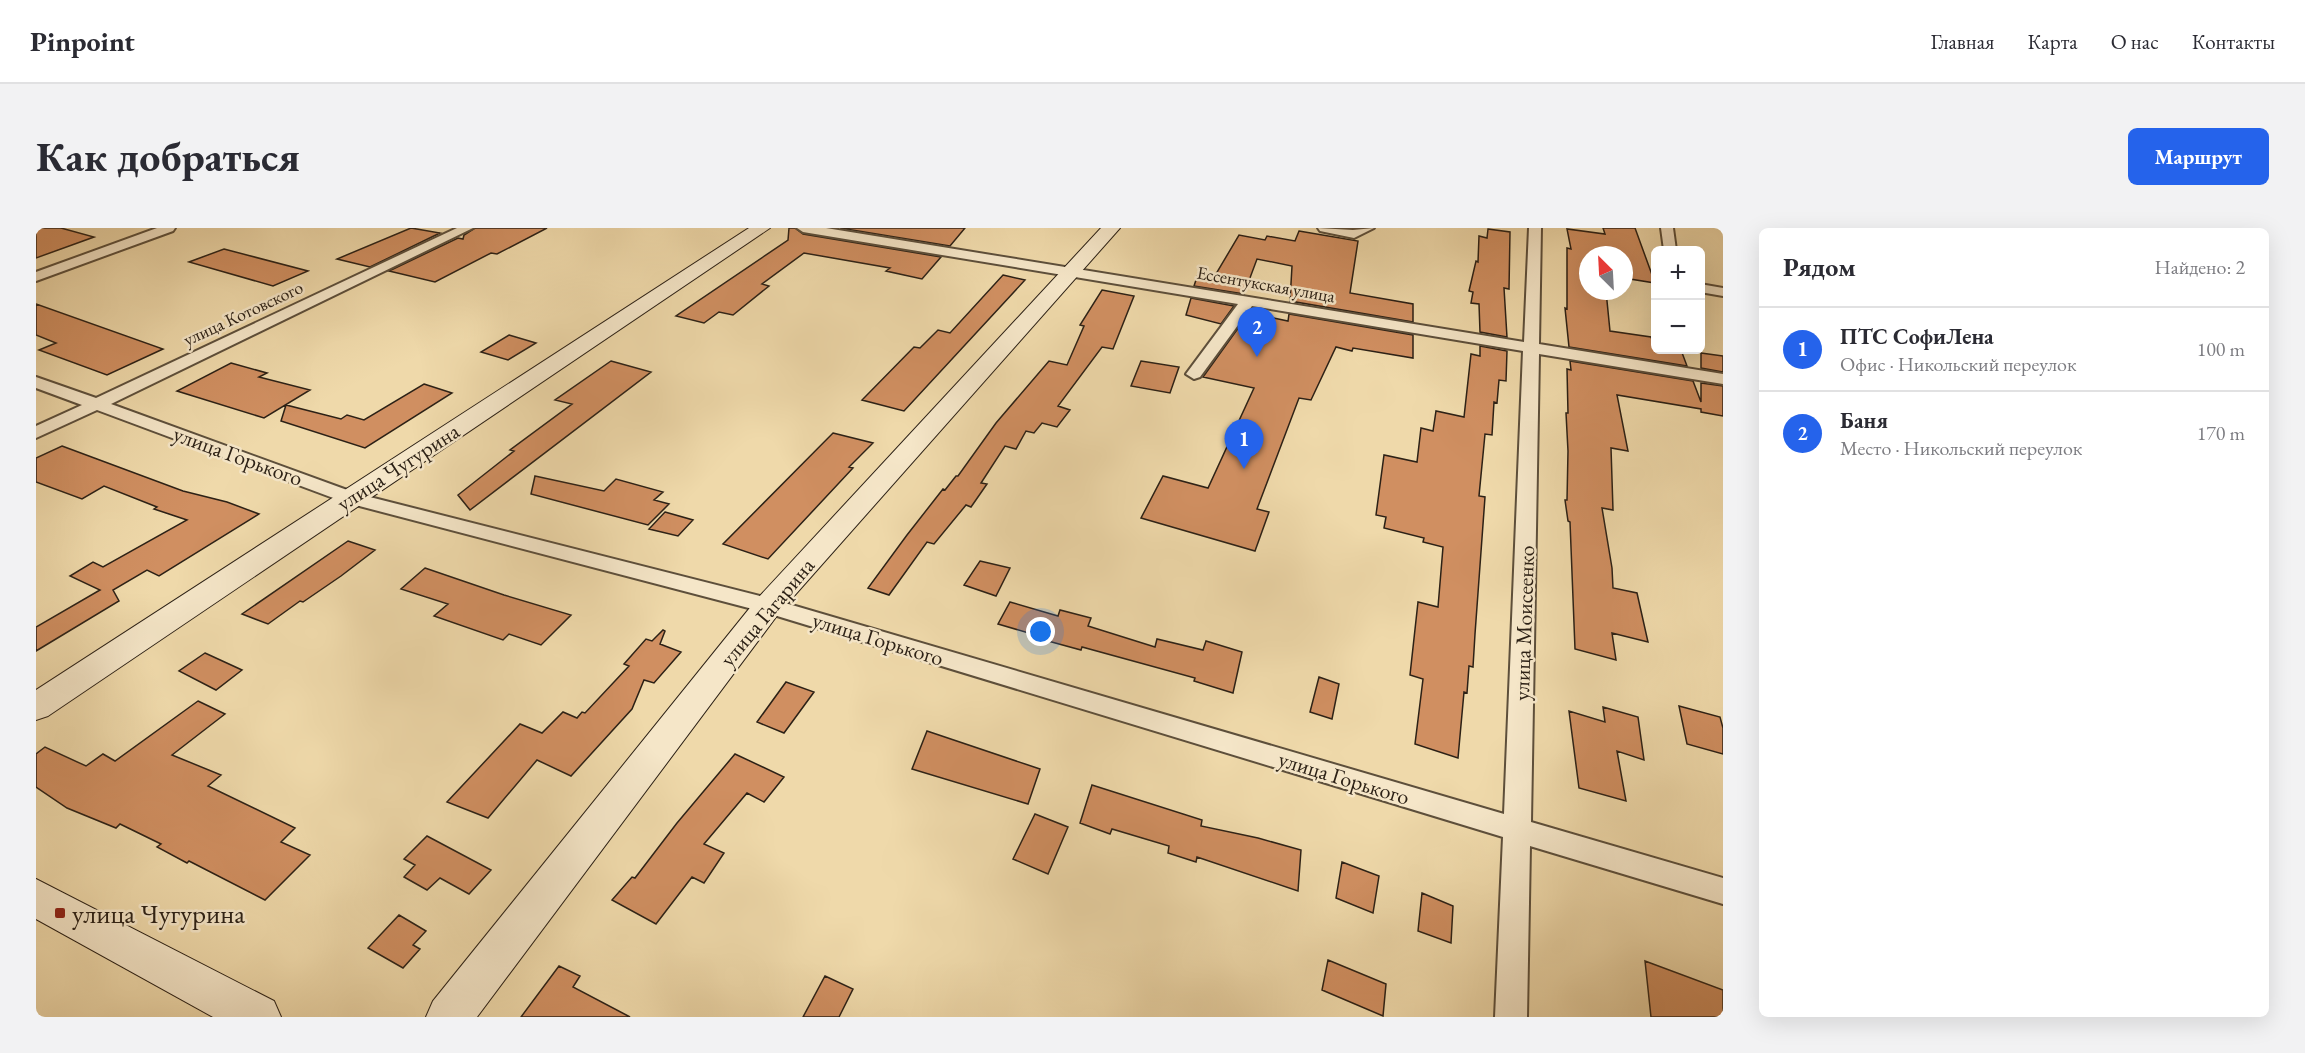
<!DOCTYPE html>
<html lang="ru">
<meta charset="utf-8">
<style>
:root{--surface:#fff;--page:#f2f2f3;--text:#2b2b33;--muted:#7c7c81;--line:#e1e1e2;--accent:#2563eb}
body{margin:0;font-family:"EB Garamond",serif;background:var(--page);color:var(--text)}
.controls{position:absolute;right:18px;top:18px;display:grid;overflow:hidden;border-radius:9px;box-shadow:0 6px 24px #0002}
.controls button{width:54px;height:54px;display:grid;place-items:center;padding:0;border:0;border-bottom:2px solid var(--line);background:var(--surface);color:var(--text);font:30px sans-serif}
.compass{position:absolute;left:1543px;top:18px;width:54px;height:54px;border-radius:50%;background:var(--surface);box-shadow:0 6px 24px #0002;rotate:336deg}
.you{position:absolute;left:1005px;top:404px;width:21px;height:21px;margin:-15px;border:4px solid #fff;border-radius:50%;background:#1a73e8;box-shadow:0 0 0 9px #1a73e833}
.badge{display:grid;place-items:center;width:39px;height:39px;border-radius:50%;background:var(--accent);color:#fff;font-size:20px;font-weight:700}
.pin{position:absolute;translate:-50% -50px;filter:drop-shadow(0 2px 3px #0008)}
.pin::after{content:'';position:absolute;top:32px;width:21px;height:18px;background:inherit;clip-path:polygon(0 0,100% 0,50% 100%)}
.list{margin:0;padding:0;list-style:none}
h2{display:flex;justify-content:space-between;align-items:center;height:78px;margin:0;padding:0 24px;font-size:26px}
h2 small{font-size:20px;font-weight:400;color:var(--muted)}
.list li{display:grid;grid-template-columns:39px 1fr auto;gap:18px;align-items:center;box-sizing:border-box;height:84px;padding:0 24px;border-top:2px solid var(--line)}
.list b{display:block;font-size:22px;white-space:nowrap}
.list p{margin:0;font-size:20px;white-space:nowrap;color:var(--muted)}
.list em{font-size:20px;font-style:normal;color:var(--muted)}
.map{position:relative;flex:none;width:1687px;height:789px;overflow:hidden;border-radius:9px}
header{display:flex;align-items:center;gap:36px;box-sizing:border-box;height:84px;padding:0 30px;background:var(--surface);border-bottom:2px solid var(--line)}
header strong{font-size:28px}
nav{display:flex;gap:33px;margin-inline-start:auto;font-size:21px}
.intro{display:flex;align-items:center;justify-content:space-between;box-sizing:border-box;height:144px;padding:0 36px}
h1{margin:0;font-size:42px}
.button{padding:15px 27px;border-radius:9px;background:var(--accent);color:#fff;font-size:21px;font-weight:700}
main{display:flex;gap:36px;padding:0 36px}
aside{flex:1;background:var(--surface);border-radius:9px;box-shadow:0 6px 24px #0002}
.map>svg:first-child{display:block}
.building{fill:#d08f61;stroke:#2c2116;stroke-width:1.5}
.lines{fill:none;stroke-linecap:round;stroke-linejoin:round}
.street-casing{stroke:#5d4f3b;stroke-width:4}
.secondary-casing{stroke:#2c2116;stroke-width:2}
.street{fill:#f5e6c8;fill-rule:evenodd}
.secondary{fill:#f5e6c8;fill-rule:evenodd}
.poi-dot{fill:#8f2418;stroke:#f5e6c8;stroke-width:2}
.labels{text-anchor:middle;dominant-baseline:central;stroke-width:5;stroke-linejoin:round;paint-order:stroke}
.far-street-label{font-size:18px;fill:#2c2116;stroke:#f5e6c8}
.street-label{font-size:22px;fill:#2c2116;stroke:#f5e6c8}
.near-poi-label{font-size:27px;fill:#2c2116;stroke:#f5e6c8;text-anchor:start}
</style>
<header>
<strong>Pinpoint</strong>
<nav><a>Главная</a><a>Карта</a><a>О нас</a><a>Контакты</a></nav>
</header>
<div class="intro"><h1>Как добраться</h1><a class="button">Маршрут</a></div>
<main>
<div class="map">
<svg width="1687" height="789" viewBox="0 0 1687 789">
<rect width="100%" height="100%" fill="#efd9aa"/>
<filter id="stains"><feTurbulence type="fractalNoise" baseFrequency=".00333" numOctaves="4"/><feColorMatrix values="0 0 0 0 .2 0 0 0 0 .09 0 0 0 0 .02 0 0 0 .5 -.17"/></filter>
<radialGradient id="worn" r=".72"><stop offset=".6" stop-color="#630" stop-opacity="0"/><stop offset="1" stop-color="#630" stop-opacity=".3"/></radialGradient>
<path class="building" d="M 0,0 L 25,0 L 58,9 L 0,30 Z
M 375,0 L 404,5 L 334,39 L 301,31 Z
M 439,0 L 511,0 L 461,26 L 455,25 L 399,54 L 353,43 L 422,10 L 427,11 L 428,7 Z
M 753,0 L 759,0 L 767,6 L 905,29 L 886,51 L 850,43 L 854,40 L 768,25 L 726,56 L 733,58 L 697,87 L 683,84 L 668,95 L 640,88 L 752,12 Z
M 804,0 L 929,0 L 914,18 Z
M 1567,0 L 1599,0 L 1619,55 L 1588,50 L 1588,27 L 1552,27 L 1552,63 L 1570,63 L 1574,103 L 1615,109 L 1620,122 L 1645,122 L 1651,138 L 1533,119 L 1529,80 L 1531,81 L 1531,20 L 1535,21 L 1531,1 L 1569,6 Z
M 1452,1 L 1474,4 L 1473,61 L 1468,60 L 1471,109 L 1444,104 L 1443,76 L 1435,75 L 1437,64 L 1433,63 L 1440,33 L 1442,34 L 1443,8 L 1451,10 Z
M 1263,3 L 1322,13 L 1314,65 L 1377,76 L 1377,94 L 1254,73 L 1256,38 L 1221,31 L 1208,66 L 1158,58 L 1163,43 L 1180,46 L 1203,7 L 1229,12 L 1231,8 L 1259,13 Z
M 188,21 L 272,43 L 237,58 L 153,34 Z
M 967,47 L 989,52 L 868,183 L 826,172 L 878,119 L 884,120 L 902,102 L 914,105 Z
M 1066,62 L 1098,68 L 1077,121 L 1066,119 L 1022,178 L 1034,182 L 1021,199 L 1006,195 L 998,205 L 990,203 L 980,221 L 969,218 L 945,255 L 951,256 L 935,279 L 930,277 L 898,316 L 891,314 L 853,367 L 832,360 L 871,307 L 907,261 L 909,262 L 920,248 L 922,248 L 960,195 L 1013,133 L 1031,137 L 1048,98 L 1044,97 Z
M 1155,70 L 1198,78 L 1185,96 L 1150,87 Z
M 0,76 L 127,121 L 71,147 L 3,122 L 20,115 L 0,107 Z
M 1213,85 L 1252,93 L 1253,86 L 1377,107 L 1377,130 L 1317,120 L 1316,123 L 1300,119 L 1275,172 L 1263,170 L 1221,281 L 1233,284 L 1219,323 L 1105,290 L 1127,248 L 1172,260 L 1218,160 L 1167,149 Z
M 473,107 L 500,115 L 472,132 L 445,124 Z
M 1444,118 L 1471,123 L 1470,153 L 1463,152 L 1461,175 L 1458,174 L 1456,207 L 1449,206 L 1443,268 L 1449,269 L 1439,406 L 1437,439 L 1433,438 L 1431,465 L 1428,464 L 1422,530 L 1379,516 L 1387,451 L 1374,447 L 1382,374 L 1402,379 L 1407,319 L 1387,314 L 1388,310 L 1348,300 L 1350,289 L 1340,287 L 1348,227 L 1381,234 L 1385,200 L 1397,203 L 1400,183 L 1428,189 L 1435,126 L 1444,128 Z
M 1665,125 L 1687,128 L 1687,144 L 1665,140 Z
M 575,133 L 615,144 L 434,282 L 422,267 L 478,223 L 474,222 L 536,176 L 519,172 Z
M 1105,133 L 1143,139 L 1134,165 L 1095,158 Z
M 1534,133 L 1657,153 L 1665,174 L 1665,155 L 1687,158 L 1687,188 L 1665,184 L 1665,181 L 1581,167 L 1592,223 L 1575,220 L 1577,282 L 1566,280 L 1576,340 L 1577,360 L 1601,365 L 1612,414 L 1576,405 L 1580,432 L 1539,421 L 1534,294 L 1532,293 L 1529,272 L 1531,272 L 1532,223 L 1530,185 L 1532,185 L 1531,141 L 1535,142 Z
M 195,135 L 231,145 L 223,149 L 274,162 L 228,190 L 141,163 Z
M 388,156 L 416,165 L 329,220 L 245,193 L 250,177 L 305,191 L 311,187 L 328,192 Z
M 797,205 L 837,215 L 813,239 L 817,240 L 732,331 L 687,316 Z
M 26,218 L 147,263 L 191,274 L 223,286 L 123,348 L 111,342 L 77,362 L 83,373 L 0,423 L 0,399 L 64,362 L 34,348 L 57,334 L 67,339 L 151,292 L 118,281 L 121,279 L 68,258 L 46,271 L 0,254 L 0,230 Z
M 499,248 L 568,263 L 580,251 L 627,264 L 618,272 L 633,276 L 612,297 L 495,266 Z
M 629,284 L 657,292 L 642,308 L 613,301 Z
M 312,313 L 339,322 L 305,348 L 267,374 L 264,373 L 232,396 L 206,386 Z
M 944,333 L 974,340 L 960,368 L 928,357 Z
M 389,340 L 468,367 L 535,387 L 505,417 L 473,406 L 467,412 L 398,388 L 412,376 L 365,361 Z
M 974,374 L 1022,388 L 1024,382 L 1055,390 L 1052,398 L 1119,419 L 1121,411 L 1167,422 L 1170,413 L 1206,424 L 1197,465 L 1158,453 L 1159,450 L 1046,419 L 1045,422 L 1012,413 L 1013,411 L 962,396 Z
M 627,402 L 629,403 L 624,416 L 645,424 L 618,455 L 608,452 L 596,481 L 535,548 L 501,532 L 452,590 L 411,574 L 484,496 L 506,505 L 527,484 L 541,490 L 546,484 L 549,485 L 593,438 L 588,436 L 610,411 L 616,413 Z
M 169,425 L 206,442 L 180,462 L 143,443 Z
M 1283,449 L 1303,456 L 1296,491 L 1274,484 Z
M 750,454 L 778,464 L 748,505 L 721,494 Z
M 162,473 L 189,486 L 136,527 L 185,547 L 172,558 L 259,600 L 245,614 L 274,627 L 229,672 L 153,633 L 151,635 L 121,619 L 125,616 L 84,596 L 80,600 L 31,580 L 0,559 L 0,526 L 9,519 L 50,538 L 67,526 L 79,533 Z
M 1643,478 L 1684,489 L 1687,500 L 1687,526 L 1651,516 Z
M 1567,479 L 1602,489 L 1608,532 L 1581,523 L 1590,573 L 1543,560 L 1533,483 L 1569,494 Z
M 891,503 L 1004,541 L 992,576 L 876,541 Z
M 699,526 L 748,549 L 728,574 L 711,565 L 668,616 L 688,625 L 668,655 L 656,649 L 620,696 L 576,672 L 596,649 L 599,650 L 641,595 Z
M 1056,557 L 1166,592 L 1165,598 L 1222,610 L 1265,622 L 1262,663 L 1161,629 L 1160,634 L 1132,625 L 1133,618 L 1076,601 L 1074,606 L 1044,595 Z
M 999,586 L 1032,599 L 1012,646 L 977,631 Z
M 391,608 L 455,642 L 433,666 L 404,650 L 391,662 L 368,649 L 379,637 L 368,631 Z
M 1306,634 L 1343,648 L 1337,685 L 1300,670 Z
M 1386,665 L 1417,678 L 1415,715 L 1382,703 Z
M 363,687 L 390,703 L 377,717 L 384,721 L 367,740 L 332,720 Z
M 1292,732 L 1350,756 L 1347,788 L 1286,762 Z
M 1609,733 L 1687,762 L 1687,789 L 1615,789 Z
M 523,738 L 544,748 L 537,759 L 594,789 L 485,789 Z
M 789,748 L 817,761 L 803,789 L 767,789 Z"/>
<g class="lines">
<defs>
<path id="street" d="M 121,0 L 139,0 L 137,3 L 0,53 L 0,44 Z
M 421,0 L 437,0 L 75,176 L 322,266 L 732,370 L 1468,586 L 1487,123 L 1216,78 L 1164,149 L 1158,151 L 1150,146 L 1202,76 L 767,4 L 761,0 L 790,0 L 1488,114 L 1493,0 L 1505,0 L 1503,116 L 1687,146 L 1687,156 L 1503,126 L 1495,594 L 1687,650 L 1687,676 L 1494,618 L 1491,789 L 1459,789 L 1467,609 L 728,384 L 308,274 L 61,182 L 0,210 L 0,198 L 46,177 L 0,160 L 0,149 L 60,170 Z
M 1282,0 L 1317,2 L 1338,0 L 1318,10 L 1284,3 Z
M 1625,0 L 1637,0 L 1640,22 L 1628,22 Z
M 1664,56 L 1687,60 L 1687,68 L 1664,64 Z"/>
<path id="secondary" d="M 713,0 L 734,0 L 12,488 L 0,492 L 0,462 Z
M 1065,0 L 1084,0 L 743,385 L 441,789 L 390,789 L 397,773 L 721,371 Z
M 0,651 L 238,773 L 245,789 L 177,789 L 0,691 Z"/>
</defs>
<use href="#street" class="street-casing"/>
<use href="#secondary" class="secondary-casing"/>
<use href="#street" class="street"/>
<use href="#secondary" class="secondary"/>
</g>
<rect class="poi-dot" x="18" y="679" width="12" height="12" rx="3"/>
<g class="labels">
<g class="far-street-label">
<text transform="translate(1230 56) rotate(10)">Ессентукская улица</text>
<text transform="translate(207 85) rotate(-25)">улица Котовского</text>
</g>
<g class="street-label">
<text transform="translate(202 228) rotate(20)">улица Горького</text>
<text transform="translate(362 239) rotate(-33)">улица Чугурина</text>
<text transform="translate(731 384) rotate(-50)">улица Гагарина</text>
<text transform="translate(1488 395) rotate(-88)">улица Моисеенко</text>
<text transform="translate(842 411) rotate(17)">улица Горького</text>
<text transform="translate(1308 550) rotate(17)">улица Горького</text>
</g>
<g class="near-poi-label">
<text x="36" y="685">улица Чугурина</text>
</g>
</g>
<rect width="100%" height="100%" filter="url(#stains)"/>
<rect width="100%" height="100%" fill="url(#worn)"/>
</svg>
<div class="controls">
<button>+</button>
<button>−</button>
</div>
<svg class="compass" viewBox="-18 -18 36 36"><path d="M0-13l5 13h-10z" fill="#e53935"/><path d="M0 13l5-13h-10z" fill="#7c7c81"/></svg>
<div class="you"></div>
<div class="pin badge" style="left:1208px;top:241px">1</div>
<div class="pin badge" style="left:1221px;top:129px">2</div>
</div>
<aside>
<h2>Рядом<small>Найдено: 2</small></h2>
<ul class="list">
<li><span class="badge">1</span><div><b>ПТС СофиЛена</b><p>Офис · Никольский переулок</p></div><em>100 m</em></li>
<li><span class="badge">2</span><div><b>Баня</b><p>Место · Никольский переулок</p></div><em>170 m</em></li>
</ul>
</aside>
</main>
